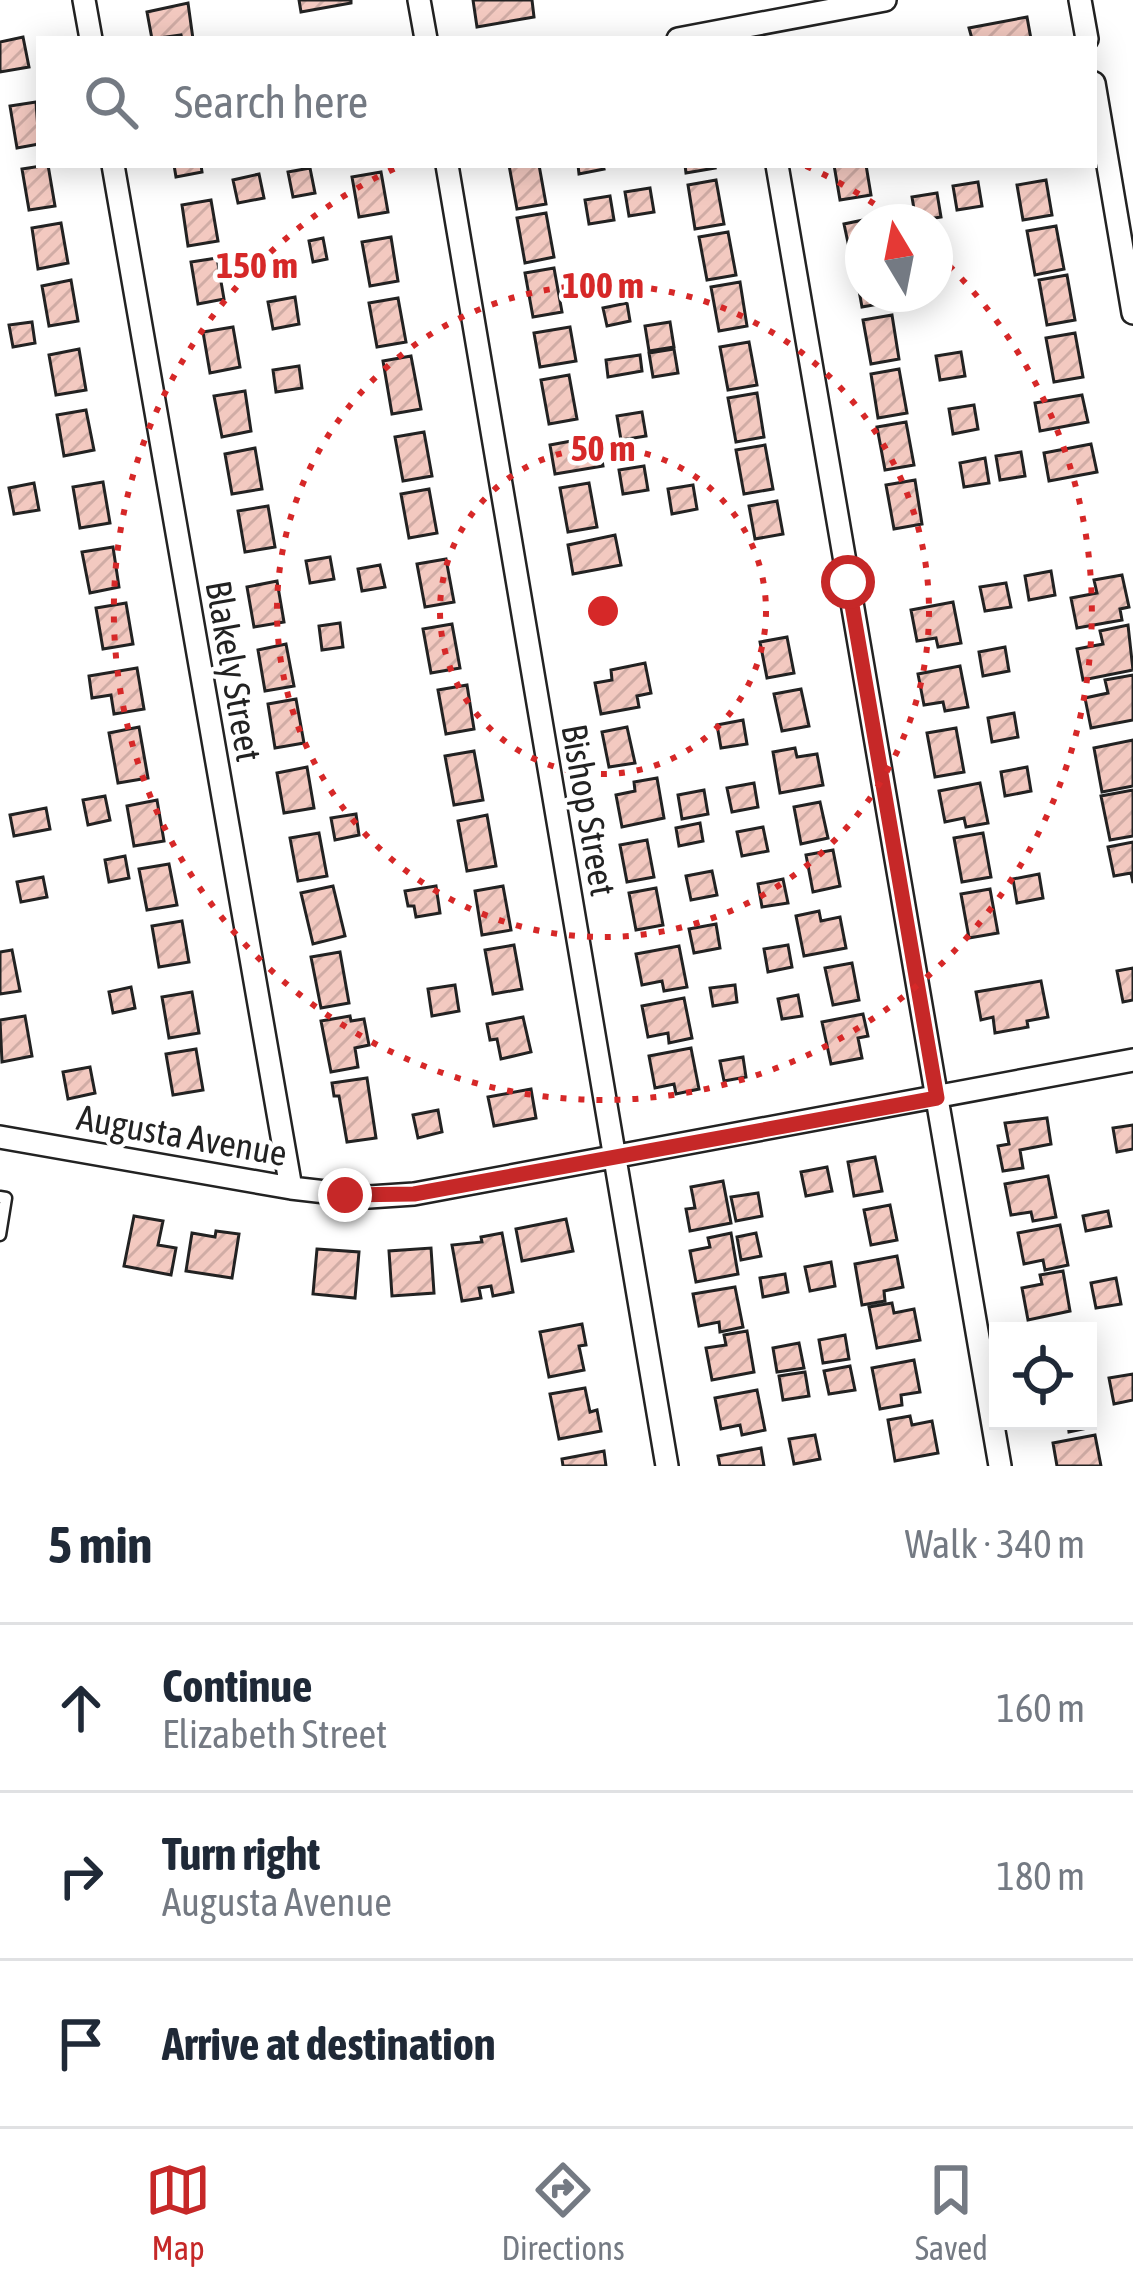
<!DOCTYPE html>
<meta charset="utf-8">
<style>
:root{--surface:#fff;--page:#f6f6f7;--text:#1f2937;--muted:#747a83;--line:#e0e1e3;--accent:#c62828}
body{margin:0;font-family:"Asap Condensed",sans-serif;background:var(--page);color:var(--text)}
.controls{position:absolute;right:36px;bottom:36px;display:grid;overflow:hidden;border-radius:0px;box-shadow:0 6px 30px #0003}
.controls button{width:108px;height:108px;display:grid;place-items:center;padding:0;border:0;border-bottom:3px solid var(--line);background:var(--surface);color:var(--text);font:60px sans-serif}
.compass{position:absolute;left:845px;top:204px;width:108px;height:108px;border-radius:50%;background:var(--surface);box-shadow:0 6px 30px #0003;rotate:350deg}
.stop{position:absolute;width:36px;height:36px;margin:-27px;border:9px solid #c62828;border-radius:50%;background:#fff}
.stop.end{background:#c62828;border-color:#fff;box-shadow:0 3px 12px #0008}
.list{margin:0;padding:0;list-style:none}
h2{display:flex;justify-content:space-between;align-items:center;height:156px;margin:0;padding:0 48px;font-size:51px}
h2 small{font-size:39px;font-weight:400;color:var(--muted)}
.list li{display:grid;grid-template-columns:78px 1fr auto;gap:36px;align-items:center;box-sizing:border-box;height:168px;padding:0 48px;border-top:3px solid var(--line)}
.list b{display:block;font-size:45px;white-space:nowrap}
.list p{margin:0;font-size:39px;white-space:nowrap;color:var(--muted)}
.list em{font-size:39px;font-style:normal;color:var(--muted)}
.icon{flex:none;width:66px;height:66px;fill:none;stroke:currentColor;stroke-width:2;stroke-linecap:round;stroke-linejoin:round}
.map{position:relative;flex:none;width:1133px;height:1466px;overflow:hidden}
.search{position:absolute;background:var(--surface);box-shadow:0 6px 30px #0003;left:36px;right:36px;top:36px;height:132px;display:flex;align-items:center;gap:30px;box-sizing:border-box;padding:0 42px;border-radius:0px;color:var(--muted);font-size:45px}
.sheet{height:660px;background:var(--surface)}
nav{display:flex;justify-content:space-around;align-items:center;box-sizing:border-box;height:168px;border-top:3px solid var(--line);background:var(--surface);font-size:33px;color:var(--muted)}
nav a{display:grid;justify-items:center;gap:6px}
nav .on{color:var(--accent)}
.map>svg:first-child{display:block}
.building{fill:url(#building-hatch);stroke:#222;stroke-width:3}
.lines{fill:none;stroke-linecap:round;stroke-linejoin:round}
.service-casing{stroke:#222;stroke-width:15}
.minor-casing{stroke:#222;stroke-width:26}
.service{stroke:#fff;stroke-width:10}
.minor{stroke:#fff;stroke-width:21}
.route{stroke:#c62828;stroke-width:15}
.ring{fill:none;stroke:#d62828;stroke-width:6;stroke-dasharray:6 12}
.labels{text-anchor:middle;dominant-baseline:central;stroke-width:9;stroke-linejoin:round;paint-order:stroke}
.street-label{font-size:36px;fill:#222;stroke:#fff}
.centre{fill:#d62828;stroke:#fff;stroke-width:6}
.ring-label{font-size:36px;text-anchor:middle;font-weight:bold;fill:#d62828;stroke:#fff;stroke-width:9;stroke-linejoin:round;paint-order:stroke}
</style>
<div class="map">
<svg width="1133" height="1466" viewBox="0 0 1133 1466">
<defs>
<pattern id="building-hatch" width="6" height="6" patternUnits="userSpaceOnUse" patternTransform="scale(3)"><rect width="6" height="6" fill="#f3c9c0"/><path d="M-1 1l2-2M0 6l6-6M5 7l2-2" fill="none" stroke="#d0aca5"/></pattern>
</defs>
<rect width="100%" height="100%" fill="#fff"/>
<path class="building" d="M 299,0 L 351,0 L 351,3 L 301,12 Z
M 473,0 L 532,0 L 534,17 L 477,27 Z
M 188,3 L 193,39 L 182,39 L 181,35 L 152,39 L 147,12 Z
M 1027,17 L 1031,39 L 972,39 L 969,28 Z
M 23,37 L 29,67 L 0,72 L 0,42 Z
M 36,102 L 39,144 L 17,148 L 10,106 Z
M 48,165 L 55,206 L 29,210 L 22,169 Z
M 174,165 L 201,165 L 202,172 L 176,177 Z
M 509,165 L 539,165 L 546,204 L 517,209 Z
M 578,165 L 603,165 L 604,169 L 579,174 Z
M 685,165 L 714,165 L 715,168 L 686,173 Z
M 834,165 L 866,165 L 871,195 L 840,200 Z
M 310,168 L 315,193 L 293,197 L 288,172 Z
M 381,172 L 388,212 L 359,217 L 352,177 Z
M 259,174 L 264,198 L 238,203 L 233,180 Z
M 716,180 L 724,224 L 695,229 L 688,185 Z
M 1046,180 L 1052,215 L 1023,220 L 1017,185 Z
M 978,182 L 982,206 L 957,210 L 953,186 Z
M 650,188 L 654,212 L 629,216 L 625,192 Z
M 937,193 L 941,217 L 916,221 L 912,197 Z
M 610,196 L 614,220 L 589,224 L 585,200 Z
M 211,200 L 218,241 L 188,246 L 182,205 Z
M 546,213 L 554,257 L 525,263 L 517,218 Z
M 887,215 L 889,222 L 863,222 L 863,254 L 851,257 L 844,224 Z
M 61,223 L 68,263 L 38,269 L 32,228 Z
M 1056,226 L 1064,269 L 1035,275 L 1027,231 Z
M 728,232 L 736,275 L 707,280 L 699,237 Z
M 391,237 L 398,281 L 370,286 L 362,242 Z
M 323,238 L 327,259 L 313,262 L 309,241 Z
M 217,258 L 224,299 L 198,304 L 191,262 Z
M 863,262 L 863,294 L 889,294 L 890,302 L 862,307 L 854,263 Z
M 554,268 L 562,312 L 533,317 L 525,273 Z
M 1067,275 L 1075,320 L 1047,325 L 1039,280 Z
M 71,280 L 78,321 L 49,326 L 42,286 Z
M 740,282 L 747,326 L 719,331 L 711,287 Z
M 295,297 L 299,324 L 273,329 L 268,302 Z
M 398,298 L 406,342 L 377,347 L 369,303 Z
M 627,303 L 630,321 L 607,326 L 603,308 Z
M 892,315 L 899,359 L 871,364 L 863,320 Z
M 32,322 L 35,343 L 13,347 L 9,325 Z
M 670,322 L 674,347 L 649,351 L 645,326 Z
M 233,327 L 240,367 L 210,373 L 203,332 Z
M 570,327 L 576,361 L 540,367 L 534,333 Z
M 1075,333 L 1083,377 L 1054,382 L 1046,338 Z
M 749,342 L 757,385 L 728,390 L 720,347 Z
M 79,349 L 86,390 L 56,395 L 49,355 Z
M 674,349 L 678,373 L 653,377 L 649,353 Z
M 961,352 L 965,376 L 940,380 L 936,356 Z
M 640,355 L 642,371 L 608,377 L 606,360 Z
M 411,356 L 421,409 L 392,414 L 383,361 Z
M 299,366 L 302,388 L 276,392 L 273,370 Z
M 899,369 L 907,413 L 878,418 L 871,374 Z
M 569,375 L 577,419 L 549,424 L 541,380 Z
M 245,391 L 251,431 L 222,437 L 214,396 Z
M 757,393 L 764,437 L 736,442 L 728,398 Z
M 1082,395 L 1088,422 L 1040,431 L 1035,403 Z
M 974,405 L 978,429 L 953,434 L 949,409 Z
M 86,410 L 94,450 L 64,456 L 57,415 Z
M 642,412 L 646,436 L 621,440 L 617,416 Z
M 906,422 L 914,465 L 885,470 L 877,427 Z
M 424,432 L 432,476 L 403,481 L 395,437 Z
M 598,436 L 603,466 L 555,474 L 550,445 Z
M 1091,444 L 1097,472 L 1049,481 L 1044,453 Z
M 765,445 L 773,489 L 744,494 L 736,450 Z
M 255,448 L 262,489 L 232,494 L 225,454 Z
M 1021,452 L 1025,476 L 1000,480 L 996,456 Z
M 985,458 L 989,483 L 964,487 L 960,463 Z
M 644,466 L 648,490 L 623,494 L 619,470 Z
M 915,480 L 922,524 L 894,529 L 886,485 Z
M 103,482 L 110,523 L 80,528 L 73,487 Z
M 34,483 L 39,510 L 14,514 L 9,488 Z
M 589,483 L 597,527 L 568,532 L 560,488 Z
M 693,485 L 697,509 L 672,514 L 668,489 Z
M 429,489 L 437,533 L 409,538 L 401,494 Z
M 777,501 L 783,534 L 755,539 L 749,506 Z
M 268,506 L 275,547 L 245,552 L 238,511 Z
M 615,535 L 621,565 L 573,574 L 568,545 Z
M 113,547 L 119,587 L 90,593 L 82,552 Z
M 330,557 L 334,579 L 310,583 L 306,561 Z
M 446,559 L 454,602 L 425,607 L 417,564 Z
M 380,565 L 385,587 L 362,591 L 358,569 Z
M 1051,571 L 1055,595 L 1029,600 L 1025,576 Z
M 1122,575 L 1129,607 L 1120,609 L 1122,620 L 1077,628 L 1071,598 L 1097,593 L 1094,580 Z
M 277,581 L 284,622 L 254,627 L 247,587 Z
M 1006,583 L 1011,607 L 985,611 L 980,587 Z
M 953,602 L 961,643 L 938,647 L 936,638 L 917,641 L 911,610 Z
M 126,603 L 133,644 L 103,649 L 96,608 Z
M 340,623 L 343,647 L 322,650 L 319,626 Z
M 452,624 L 460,668 L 431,673 L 423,629 Z
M 1128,625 L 1133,670 L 1083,680 L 1077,649 L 1103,644 L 1100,631 Z
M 787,637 L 794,673 L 767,678 L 760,642 Z
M 286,644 L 294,686 L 265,691 L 258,650 Z
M 1005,647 L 1009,671 L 983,676 L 979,652 Z
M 645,663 L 651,693 L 637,696 L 639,707 L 601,714 L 595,683 L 612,680 L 611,670 Z
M 960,666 L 968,707 L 945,711 L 943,702 L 924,705 L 918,674 Z
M 137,668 L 144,709 L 114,714 L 111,695 L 92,698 L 89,676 Z
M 1133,675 L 1133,720 L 1091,728 L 1085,698 L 1108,693 L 1105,680 Z
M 467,685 L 474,729 L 446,734 L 438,690 Z
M 801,689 L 809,726 L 782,731 L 774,694 Z
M 296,699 L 304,743 L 275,748 L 268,704 Z
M 1014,713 L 1018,737 L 992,742 L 988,718 Z
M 743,720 L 747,744 L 721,748 L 717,725 Z
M 139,727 L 148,778 L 118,783 L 109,733 Z
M 627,727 L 635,763 L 609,767 L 602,732 Z
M 956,728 L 964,772 L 935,777 L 927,733 Z
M 1133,740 L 1133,786 L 1102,792 L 1094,748 Z
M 795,748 L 797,757 L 817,754 L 823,785 L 780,793 L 773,752 Z
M 474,751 L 483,800 L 454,805 L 445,756 Z
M 307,767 L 314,808 L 284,813 L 277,773 Z
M 1027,767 L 1031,791 L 1005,796 L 1001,772 Z
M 657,778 L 664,818 L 622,827 L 616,795 L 635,791 L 634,782 Z
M 754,783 L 758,807 L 732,812 L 727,788 Z
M 980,783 L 988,823 L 966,827 L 964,818 L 945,822 L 939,791 Z
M 704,790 L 708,814 L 682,819 L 678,795 Z
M 1133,790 L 1133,836 L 1110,840 L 1101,796 Z
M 105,796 L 110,820 L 88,825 L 83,800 Z
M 157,800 L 164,841 L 134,846 L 127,806 Z
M 820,802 L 828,838 L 801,844 L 794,807 Z
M 46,808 L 50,829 L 14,836 L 10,815 Z
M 356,814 L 359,835 L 335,840 L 331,818 Z
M 487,815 L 496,866 L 467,871 L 458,821 Z
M 700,823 L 703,841 L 679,846 L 676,828 Z
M 763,827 L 768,851 L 742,856 L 737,832 Z
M 319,833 L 327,876 L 298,881 L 290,838 Z
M 983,833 L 991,877 L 962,882 L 954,838 Z
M 647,840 L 654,877 L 627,882 L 620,845 Z
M 1133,842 L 1133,883 L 1131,873 L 1114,876 L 1108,847 Z
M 833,850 L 840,886 L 813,892 L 806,855 Z
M 125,856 L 129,878 L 109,882 L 105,860 Z
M 169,864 L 177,905 L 147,910 L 139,869 Z
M 712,871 L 717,895 L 691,900 L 686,876 Z
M 1039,874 L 1043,898 L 1017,903 L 1013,879 Z
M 43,877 L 47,897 L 21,902 L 17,882 Z
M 783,879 L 788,903 L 762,907 L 758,884 Z
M 333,886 L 345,936 L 313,944 L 301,893 Z
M 436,886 L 440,913 L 416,917 L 414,906 L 408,906 L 405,891 Z
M 503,886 L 511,930 L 482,935 L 475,891 Z
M 656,888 L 663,925 L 636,930 L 629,893 Z
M 990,889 L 998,933 L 969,938 L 961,894 Z
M 819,911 L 821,921 L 840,917 L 846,948 L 804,956 L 796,916 Z
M 182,921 L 189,962 L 159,967 L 152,926 Z
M 716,924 L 720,948 L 694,953 L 689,929 Z
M 514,945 L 522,989 L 493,994 L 485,950 Z
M 788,945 L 792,967 L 768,972 L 764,949 Z
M 679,946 L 687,987 L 664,991 L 662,981 L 642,985 L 636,954 Z
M 12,950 L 20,991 L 0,994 L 0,952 Z
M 340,952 L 349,1003 L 321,1008 L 311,957 Z
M 852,963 L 859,1000 L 833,1005 L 825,968 Z
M 1133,968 L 1133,1000 L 1123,1002 L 1117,971 Z
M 1041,981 L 1048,1017 L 1027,1021 L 1028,1027 L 995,1033 L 993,1017 L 981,1020 L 976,992 Z
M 455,985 L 459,1011 L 432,1016 L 428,989 Z
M 735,985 L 737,1002 L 713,1006 L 710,988 Z
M 131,987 L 135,1008 L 113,1013 L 109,992 Z
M 192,992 L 199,1033 L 169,1038 L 162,997 Z
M 798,995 L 802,1016 L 782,1019 L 778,999 Z
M 684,998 L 692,1038 L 669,1043 L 668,1033 L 648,1037 L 642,1006 Z
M 863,1014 L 868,1036 L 858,1038 L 862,1058 L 831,1064 L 822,1022 Z
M 25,1016 L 32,1056 L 2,1062 L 0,1020 Z
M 350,1016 L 351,1021 L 364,1019 L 369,1045 L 355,1048 L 358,1067 L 331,1072 L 321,1021 Z
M 523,1017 L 531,1052 L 501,1059 L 497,1039 L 490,1040 L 487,1024 Z
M 691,1048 L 699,1089 L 676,1094 L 674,1084 L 655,1088 L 649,1056 Z
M 196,1049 L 203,1090 L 173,1095 L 166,1054 Z
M 743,1057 L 746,1077 L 724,1081 L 720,1061 Z
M 90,1067 L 95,1093 L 68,1099 L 63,1072 Z
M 367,1078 L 376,1138 L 347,1142 L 339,1096 L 334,1096 L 332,1083 Z
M 531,1089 L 536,1118 L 494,1126 L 488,1097 Z
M 438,1110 L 442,1132 L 418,1138 L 413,1115 Z
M 1047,1118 L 1051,1144 L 1020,1150 L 1023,1168 L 1003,1171 L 998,1146 L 1009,1144 L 1005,1123 Z
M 1133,1125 L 1133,1149 L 1117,1152 L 1113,1128 Z
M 875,1157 L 882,1191 L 854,1196 L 848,1162 Z
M 827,1167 L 832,1191 L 806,1196 L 801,1172 Z
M 1048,1176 L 1056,1217 L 1033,1221 L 1031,1212 L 1011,1215 L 1005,1184 Z
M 723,1181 L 731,1223 L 690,1231 L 686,1209 L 695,1208 L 691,1187 Z
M 758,1193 L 762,1216 L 736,1221 L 731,1197 Z
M 890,1205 L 897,1240 L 871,1245 L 864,1210 Z
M 1108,1211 L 1111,1226 L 1086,1231 L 1083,1216 Z
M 134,1216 L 163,1221 L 158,1245 L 176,1248 L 171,1275 L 124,1266 Z
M 566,1219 L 573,1251 L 522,1261 L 516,1229 Z
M 1060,1225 L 1068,1265 L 1045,1270 L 1043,1260 L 1024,1264 L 1018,1233 Z
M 216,1231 L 239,1234 L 232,1278 L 186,1271 L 192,1233 L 215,1237 Z
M 502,1233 L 513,1292 L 493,1296 L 491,1286 L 479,1288 L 481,1298 L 462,1301 L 452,1245 L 482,1242 L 481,1237 Z
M 731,1233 L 738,1274 L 696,1282 L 690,1251 L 710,1247 L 708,1238 Z
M 756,1233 L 761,1256 L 741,1260 L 737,1237 Z
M 431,1248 L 434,1293 L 392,1296 L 389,1251 Z
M 317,1249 L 359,1252 L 355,1298 L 313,1294 Z
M 897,1256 L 903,1287 L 884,1291 L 885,1301 L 862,1305 L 855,1264 Z
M 831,1262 L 835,1286 L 810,1291 L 805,1267 Z
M 1063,1271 L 1070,1311 L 1028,1320 L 1022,1288 L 1042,1284 L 1040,1275 Z
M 785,1274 L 788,1292 L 763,1297 L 760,1278 Z
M 1116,1278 L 1121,1304 L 1096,1308 L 1091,1283 Z
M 735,1287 L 743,1327 L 720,1332 L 719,1322 L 699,1326 L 693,1294 Z
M 892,1303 L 894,1313 L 914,1309 L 920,1340 L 877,1348 L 869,1307 Z
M 582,1324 L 586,1345 L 579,1346 L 584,1370 L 549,1377 L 540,1332 Z
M 747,1331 L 754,1372 L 712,1380 L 706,1348 L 726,1345 L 724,1335 Z
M 845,1335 L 849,1359 L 823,1363 L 819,1340 Z
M 799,1343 L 804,1368 L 777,1372 L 773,1348 Z
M 914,1360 L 920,1392 L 901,1395 L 902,1405 L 880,1409 L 872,1368 Z
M 850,1366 L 855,1390 L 829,1394 L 824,1371 Z
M 805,1372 L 809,1396 L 783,1400 L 779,1376 Z
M 1133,1374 L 1133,1400 L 1114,1404 L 1109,1378 Z
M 585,1388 L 590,1412 L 597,1410 L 601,1431 L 559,1439 L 550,1394 Z
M 757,1390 L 765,1430 L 742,1435 L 740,1425 L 721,1429 L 715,1398 Z
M 1088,1406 L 1092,1427 L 1069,1432 L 1068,1423 L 1048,1426 L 1047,1421 L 1088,1421 Z
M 910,1416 L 912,1425 L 932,1421 L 938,1453 L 895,1461 L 888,1420 Z
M 815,1435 L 820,1459 L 794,1464 L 789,1439 Z
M 1095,1435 L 1101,1466 L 1057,1466 L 1053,1443 Z
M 761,1448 L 764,1466 L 720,1466 L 718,1456 Z
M 604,1451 L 606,1466 L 563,1466 L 562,1459 Z"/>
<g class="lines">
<defs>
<path id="service" d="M 0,1197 L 6,1198 L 0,1235"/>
<path id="minor" d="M 84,0 L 91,39
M 419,0 L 426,39
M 1080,0 L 1087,39
M 678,39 L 885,0
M 1094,83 L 1133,313
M 113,165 L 291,1188
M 447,165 L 667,1466
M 777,165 L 1000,1466
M 0,1137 L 291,1188 L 369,1197 L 414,1194 L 1133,1060"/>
</defs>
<use href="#service" class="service-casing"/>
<use href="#minor" class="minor-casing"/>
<use href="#service" class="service"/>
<use href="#minor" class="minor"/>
</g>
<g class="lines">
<path class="route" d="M 345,1195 L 414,1194 L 937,1098 L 848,582"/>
</g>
<g class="ring">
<circle cx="603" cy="611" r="163"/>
<circle cx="603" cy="611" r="326"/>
<path d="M806 166A489 489 0 0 1 897 220M936 253A489 489 0 1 1 400 166"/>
</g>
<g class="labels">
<g class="street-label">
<text transform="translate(234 671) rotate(80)">Blakely Street</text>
<text transform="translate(589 810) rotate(80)">Bishop Street</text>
<text transform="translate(182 1135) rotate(10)">Augusta Avenue</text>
</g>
</g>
<circle cx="603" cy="611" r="18" class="centre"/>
<g class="ring-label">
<text x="257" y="278">150 m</text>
<text x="603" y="298">100 m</text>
<text x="603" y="461">50 m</text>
</g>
</svg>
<div class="controls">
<button><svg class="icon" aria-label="locate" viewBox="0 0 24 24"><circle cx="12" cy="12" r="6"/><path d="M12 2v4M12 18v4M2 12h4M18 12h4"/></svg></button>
</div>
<svg class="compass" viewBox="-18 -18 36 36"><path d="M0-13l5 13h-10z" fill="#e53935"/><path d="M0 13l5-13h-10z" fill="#747a83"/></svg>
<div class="stop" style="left:848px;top:582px"></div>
<div class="stop end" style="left:345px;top:1195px"></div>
<div class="search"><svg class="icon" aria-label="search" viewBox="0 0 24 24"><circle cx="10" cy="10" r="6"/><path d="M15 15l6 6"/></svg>Search here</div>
</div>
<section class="sheet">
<h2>5 min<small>Walk · 340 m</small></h2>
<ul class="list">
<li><svg class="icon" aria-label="ahead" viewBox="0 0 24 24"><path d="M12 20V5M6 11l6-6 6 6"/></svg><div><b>Continue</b><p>Elizabeth Street</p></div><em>160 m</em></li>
<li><svg class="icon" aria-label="right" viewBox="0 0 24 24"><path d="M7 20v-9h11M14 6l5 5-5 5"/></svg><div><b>Turn right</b><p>Augusta Avenue</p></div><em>180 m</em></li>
<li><svg class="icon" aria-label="arrive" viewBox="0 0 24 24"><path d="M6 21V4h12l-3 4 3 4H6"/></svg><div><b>Arrive at destination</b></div></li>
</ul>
</section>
<nav>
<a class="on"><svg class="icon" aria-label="map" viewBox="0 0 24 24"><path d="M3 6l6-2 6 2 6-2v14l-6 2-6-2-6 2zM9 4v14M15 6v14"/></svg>Map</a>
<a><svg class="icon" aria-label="directions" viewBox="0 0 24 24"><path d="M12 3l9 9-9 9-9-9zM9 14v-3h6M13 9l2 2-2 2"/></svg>Directions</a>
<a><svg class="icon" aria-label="saved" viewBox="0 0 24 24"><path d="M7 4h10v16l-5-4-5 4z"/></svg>Saved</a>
</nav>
